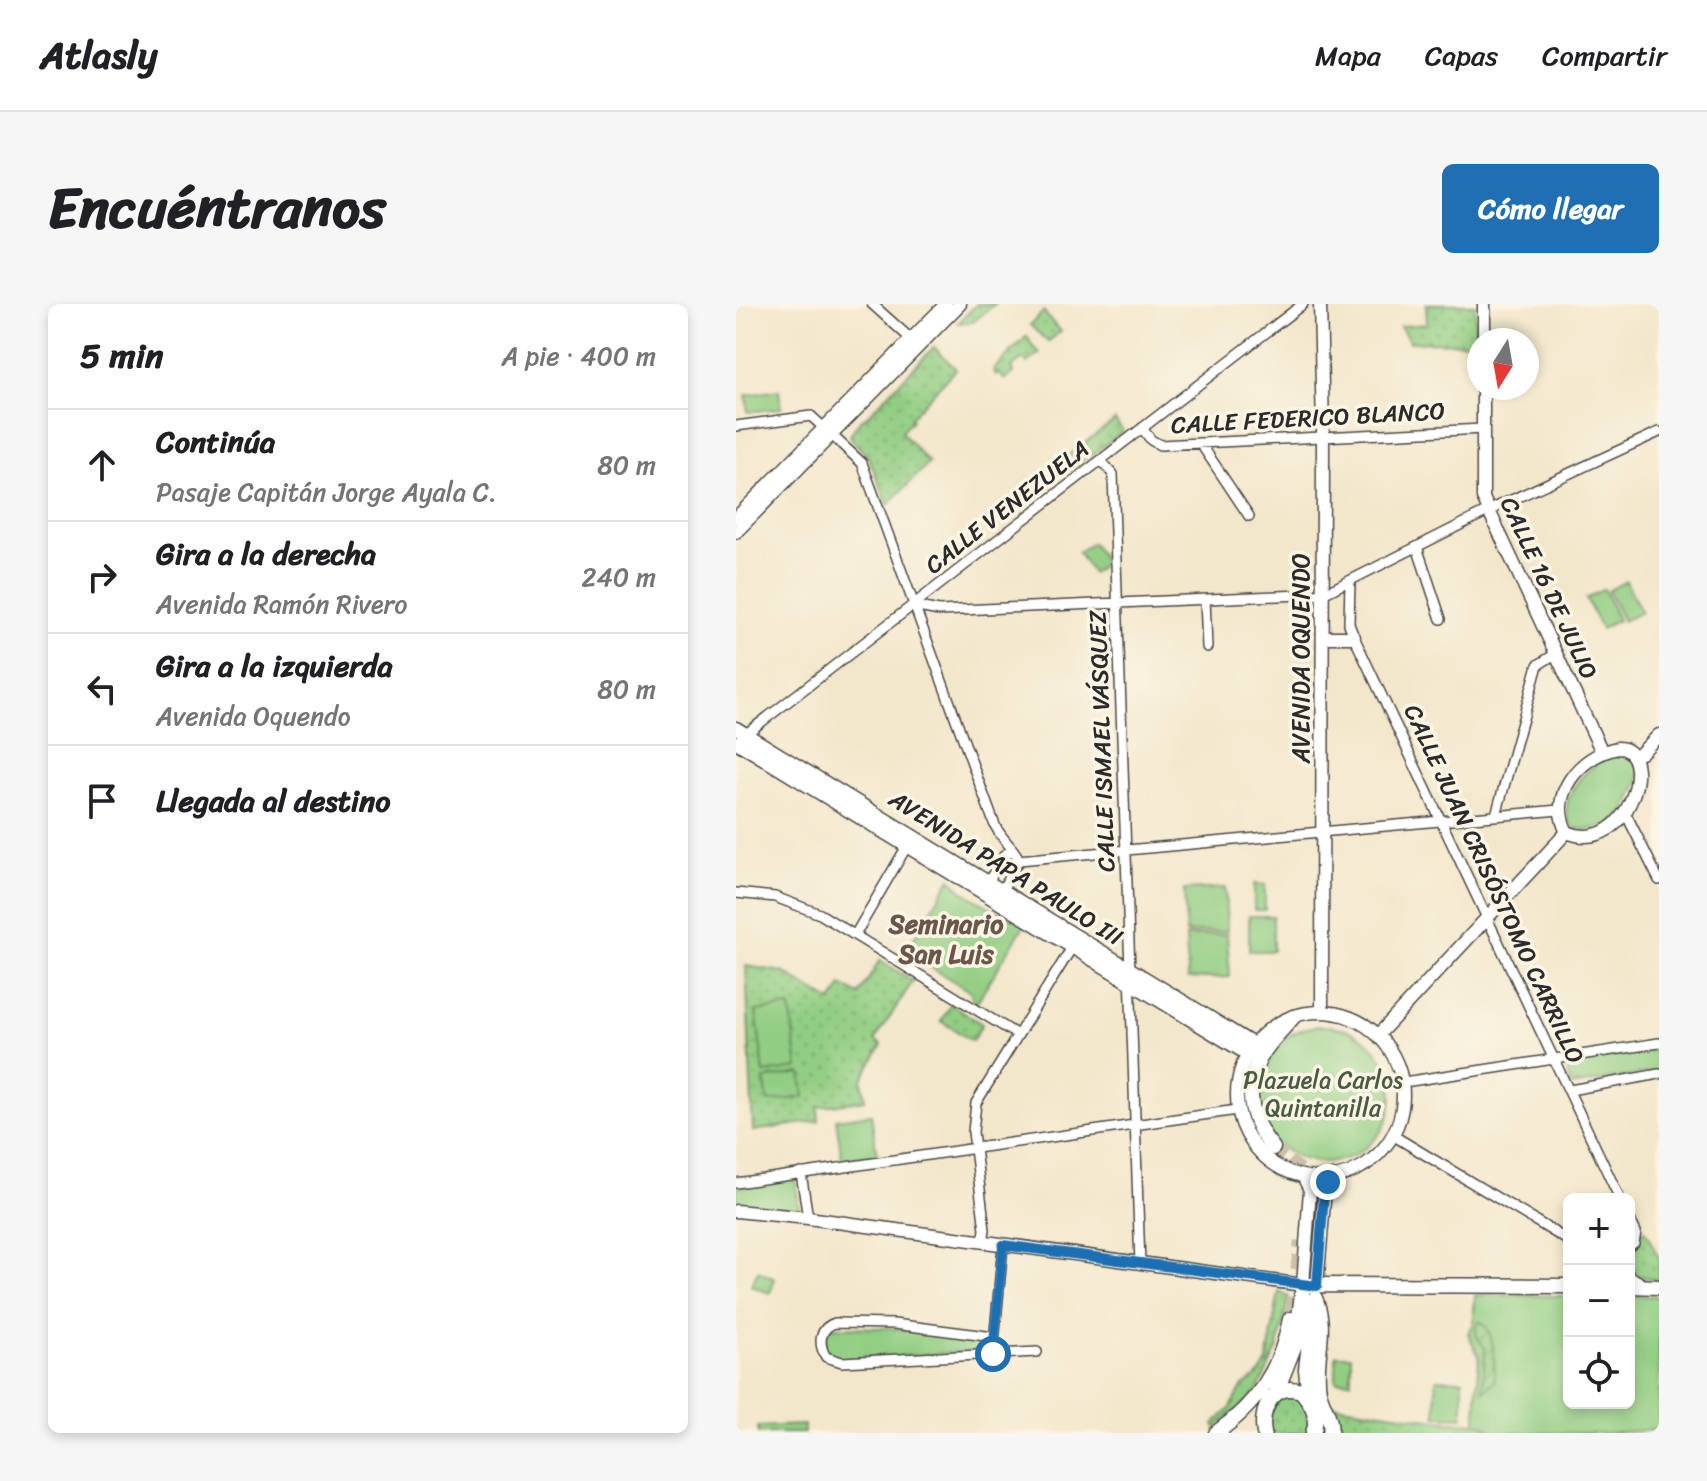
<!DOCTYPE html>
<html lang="es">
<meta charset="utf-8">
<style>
:root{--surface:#fff;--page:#f6f6f6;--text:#202124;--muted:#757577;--line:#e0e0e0;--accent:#1f6fb2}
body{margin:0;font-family:Sriracha,sans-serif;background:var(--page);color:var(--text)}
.controls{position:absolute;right:24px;bottom:24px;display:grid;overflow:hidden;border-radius:12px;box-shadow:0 4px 12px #0003}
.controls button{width:72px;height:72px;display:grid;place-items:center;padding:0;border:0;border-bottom:2px solid var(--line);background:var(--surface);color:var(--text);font:40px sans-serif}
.compass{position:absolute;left:731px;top:24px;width:72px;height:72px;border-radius:50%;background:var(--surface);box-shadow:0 4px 12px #0003;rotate:191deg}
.stop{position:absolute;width:24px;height:24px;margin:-18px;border:6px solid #1f6fb2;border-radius:50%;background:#fff}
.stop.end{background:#1f6fb2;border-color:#fff;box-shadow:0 2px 8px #0008}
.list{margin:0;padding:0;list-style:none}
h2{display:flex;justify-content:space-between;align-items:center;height:104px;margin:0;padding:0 32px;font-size:34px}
h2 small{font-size:26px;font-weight:400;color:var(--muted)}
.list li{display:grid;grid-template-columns:52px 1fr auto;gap:24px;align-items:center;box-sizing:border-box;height:112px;padding:0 32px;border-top:2px solid var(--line)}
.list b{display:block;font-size:30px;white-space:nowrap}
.list p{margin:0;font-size:26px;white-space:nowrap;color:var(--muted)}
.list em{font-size:26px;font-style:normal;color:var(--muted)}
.icon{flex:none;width:44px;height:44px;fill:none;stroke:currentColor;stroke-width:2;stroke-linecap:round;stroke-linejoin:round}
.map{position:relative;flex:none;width:923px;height:1129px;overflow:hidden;border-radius:12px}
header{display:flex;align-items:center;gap:48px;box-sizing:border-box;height:112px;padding:0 40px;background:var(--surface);border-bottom:2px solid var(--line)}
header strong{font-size:38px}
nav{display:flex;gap:44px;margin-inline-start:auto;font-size:28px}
.intro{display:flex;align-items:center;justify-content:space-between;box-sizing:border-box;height:192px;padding:0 48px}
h1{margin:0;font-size:56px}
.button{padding:20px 36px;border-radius:12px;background:var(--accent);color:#fff;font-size:28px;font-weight:700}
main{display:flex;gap:48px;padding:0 48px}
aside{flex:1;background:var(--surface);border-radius:12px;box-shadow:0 4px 12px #0003}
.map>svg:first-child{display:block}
.grass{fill:url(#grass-dots);stroke:#5e7c56;stroke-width:2}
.park{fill:#91cd82;stroke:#5e7c56;stroke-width:2}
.garden{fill:url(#garden-furrows);stroke:#5e7c56;stroke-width:2}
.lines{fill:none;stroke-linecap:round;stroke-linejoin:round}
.primary-tunnel{stroke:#cbc1ab;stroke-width:14;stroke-dasharray:14 7;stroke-linecap:butt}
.street-casing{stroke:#494743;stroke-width:12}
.secondary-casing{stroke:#494743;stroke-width:15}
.primary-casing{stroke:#494743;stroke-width:17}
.street{stroke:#fff;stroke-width:9}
.secondary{stroke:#fff;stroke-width:12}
.primary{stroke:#fff;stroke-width:14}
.route{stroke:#1f6fb2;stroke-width:10}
.labels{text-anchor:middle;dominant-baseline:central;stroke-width:7;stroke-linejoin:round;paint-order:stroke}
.street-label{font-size:24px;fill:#2b2b2b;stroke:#fcf5e5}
.park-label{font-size:24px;fill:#4a5c45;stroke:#fcf5e5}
.neighbourhood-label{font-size:26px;font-weight:bold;fill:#6b564c;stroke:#fcf5e5}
</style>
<header>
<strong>Atlasly</strong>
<nav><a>Mapa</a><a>Capas</a><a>Compartir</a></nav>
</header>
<div class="intro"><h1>Encuéntranos</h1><a class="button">Cómo llegar</a></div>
<main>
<aside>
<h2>5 min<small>A pie · 400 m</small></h2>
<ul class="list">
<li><svg class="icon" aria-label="ahead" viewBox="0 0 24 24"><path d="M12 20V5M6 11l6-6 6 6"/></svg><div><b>Continúa</b><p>Pasaje Capitán Jorge Ayala C.</p></div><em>80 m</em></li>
<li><svg class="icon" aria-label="right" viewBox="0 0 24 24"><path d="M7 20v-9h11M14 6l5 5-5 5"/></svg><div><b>Gira a la derecha</b><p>Avenida Ramón Rivero</p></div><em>240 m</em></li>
<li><svg class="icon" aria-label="left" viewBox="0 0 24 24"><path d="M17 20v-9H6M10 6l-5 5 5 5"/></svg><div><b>Gira a la izquierda</b><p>Avenida Oquendo</p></div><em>80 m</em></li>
<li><svg class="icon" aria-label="arrive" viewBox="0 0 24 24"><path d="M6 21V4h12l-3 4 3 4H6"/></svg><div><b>Llegada al destino</b></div></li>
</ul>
</aside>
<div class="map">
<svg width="923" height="1129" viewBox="0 0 923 1129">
<defs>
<pattern id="grass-dots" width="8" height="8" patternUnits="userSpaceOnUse" patternTransform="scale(2)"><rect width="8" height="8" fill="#91cd82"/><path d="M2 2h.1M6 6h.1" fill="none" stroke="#7db070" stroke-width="1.8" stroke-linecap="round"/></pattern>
<pattern id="garden-furrows" width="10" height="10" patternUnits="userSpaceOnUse" patternTransform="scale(2)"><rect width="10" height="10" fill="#91cd82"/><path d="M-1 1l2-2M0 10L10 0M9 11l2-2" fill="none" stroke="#7db070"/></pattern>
</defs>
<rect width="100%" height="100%" fill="#fcf5e5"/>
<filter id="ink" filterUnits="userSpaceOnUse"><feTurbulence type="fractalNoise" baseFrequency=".0125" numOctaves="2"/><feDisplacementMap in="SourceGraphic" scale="16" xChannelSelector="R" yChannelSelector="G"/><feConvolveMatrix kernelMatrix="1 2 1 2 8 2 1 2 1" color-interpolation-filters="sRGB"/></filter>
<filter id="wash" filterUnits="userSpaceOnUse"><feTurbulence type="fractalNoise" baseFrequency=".006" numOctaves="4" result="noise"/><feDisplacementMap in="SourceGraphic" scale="32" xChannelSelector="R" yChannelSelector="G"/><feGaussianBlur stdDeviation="1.8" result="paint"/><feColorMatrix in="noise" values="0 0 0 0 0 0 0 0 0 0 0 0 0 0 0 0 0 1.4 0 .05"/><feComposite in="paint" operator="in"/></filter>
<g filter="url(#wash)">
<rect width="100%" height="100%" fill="#f3e7cb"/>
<path class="grass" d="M 241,0 L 259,0 L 237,18 L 222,19 Z
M 690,0 L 739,0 L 739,39 L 674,38 L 664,22 L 691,20 Z
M 308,7 L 313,15 L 325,27 L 312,38 L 294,21 Z
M 291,32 L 297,43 L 304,49 L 291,59 L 287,55 L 275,64 L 278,69 L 269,76 L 263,69 L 260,71 L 257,66 Z
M 198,43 L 220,65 L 174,113 L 176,116 L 165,128 L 193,159 L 152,201 L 133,154 L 116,136 L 114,131 L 125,115 L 129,114 Z
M 379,116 L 387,127 L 334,167 L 326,156 Z
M 144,656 L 177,677 L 139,736 L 146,741 L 126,775 L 129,796 L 82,803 L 83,817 L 17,827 L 10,662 L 47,668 L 96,698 L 106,681 L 123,691 Z
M 215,700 L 246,720 L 236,737 L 205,717 Z
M 909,926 L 923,954 L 923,976 L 903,972 L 893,964 C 893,947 904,943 905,928 Z
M 543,988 L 553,993 L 542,1043 L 521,1088 L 480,1124 L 478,1120 L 494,1105 L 507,1082 L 521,1073 L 531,1058 Z
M 748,1000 L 755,1126 L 760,1129 L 598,1129 L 592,1100 L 714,1118 L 740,1119 L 743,1052 L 732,1029 L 738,1020 L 738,1001 Z
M 559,1090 L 569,1098 L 574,1121 L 570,1129 L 534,1129 C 531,1114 536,1103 546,1092 Z"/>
<path class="park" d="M 43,86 L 45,104 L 12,108 L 10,91 Z
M 356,239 L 370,259 L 356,269 L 342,248 Z
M 890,277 L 905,308 L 887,317 L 872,287 Z
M 868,285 L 882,316 L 865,325 L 850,295 Z
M 882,450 L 889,450 L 904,456 C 909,470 893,503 883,514 C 871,525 850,529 836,522 C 817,493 855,457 882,450 Z
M 215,574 C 224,592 271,611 289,620 L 239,701 L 234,687 L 179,654 L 165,655 Z
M 518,580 L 529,581 L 529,606 L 518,606 Z
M 489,584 L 491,627 L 450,629 L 448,586 Z
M 513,612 L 537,612 L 537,647 L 513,647 Z
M 491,630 L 494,673 L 452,675 L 450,632 Z
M 54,703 L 62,764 L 28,769 L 20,707 Z
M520 790a68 68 0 1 1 136 0a68 68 0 1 1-136 0Z
M 923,745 L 923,767 L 836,782 C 831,772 828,766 839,758 Z
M 65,769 L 68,793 L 32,798 L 28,775 Z
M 135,810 L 141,851 L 106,855 L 100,815 Z
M 55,874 L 60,879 L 63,905 L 0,900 L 0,883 Z
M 22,967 L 39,975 L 34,989 L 15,982 Z
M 739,991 L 833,992 L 833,1099 L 893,1099 L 893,992 L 923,992 L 923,1126 L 870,1129 L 760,1129 L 747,1120 L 740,1119 L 743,1052 L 732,1029 L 738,1020 Z
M 97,1023 L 155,1024 L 245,1035 L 249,1040 L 243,1047 L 106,1056 L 95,1053 L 87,1043 L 91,1028 Z
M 600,1051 L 615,1051 L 615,1077 L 600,1077 Z
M 700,1075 L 727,1076 L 727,1113 L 700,1112 Z
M 68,1121 L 68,1129 L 22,1129 L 22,1123 Z"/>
<path class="garden" d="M 744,1017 C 761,1029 757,1058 759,1077 L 747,1087 L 749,1044 C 741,1034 736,1029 744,1017 Z"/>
</g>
<g filter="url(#ink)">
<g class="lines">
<path class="primary-tunnel" d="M 537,844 L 565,867 L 571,881
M 556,1007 L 565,937"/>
<defs>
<path id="street" d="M 136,0 L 175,35
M 0,122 L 75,112 L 126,159 L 258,519 C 264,535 280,545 283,556
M 406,124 L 415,136 L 424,141 L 747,125
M 465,140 L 513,212
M 365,157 L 377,170 L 404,960
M 681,243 L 705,315
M 614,278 L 613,320 L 618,333 L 884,895
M 469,295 L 471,343
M 177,302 L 203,307 L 587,290 L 754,206 L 923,128
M 6,433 L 567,0
M 760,511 L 802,361 L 819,350
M 892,514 L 923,576
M 283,556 L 823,506
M 249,583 L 269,550 L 278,548
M 0,589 L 39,593 L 84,610 L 280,730
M 263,591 L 283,556
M 119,631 L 171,542
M 668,778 L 923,739
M 834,786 L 923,770
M 658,832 L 833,937
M 65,869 L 72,914
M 0,879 L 501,806
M 893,914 L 900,928 L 898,939 L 893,942
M 247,938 L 249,926 L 237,828 L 240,799 L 338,640
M 893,971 L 909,981
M 258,1033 L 158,1020 L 99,1019 C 83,1024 82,1040 90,1053 L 106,1058 L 301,1048
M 257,1050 L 267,941"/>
<path id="secondary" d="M 584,0 L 587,124 L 586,708
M 748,36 L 748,0
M 747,84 L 747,194 L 866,448
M 0,214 L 210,0
M 0,228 L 224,0
M 587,333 L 618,333
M 0,424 L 517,740
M 0,438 L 511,750
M 882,444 C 923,443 894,554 831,528 C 811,491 844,451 882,444 Z
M 905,449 L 923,431
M501 791a83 83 0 1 1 166 0a83 83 0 1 1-166 0Z
M 643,730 L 831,528
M 0,907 L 72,914 L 567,981 L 574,886 L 567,872
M 581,982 L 589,886 L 596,872"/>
<path id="primary" d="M 537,844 C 513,816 506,779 529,746 C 537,734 548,724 557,713
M 893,982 L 923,983
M 579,994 C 593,1027 577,1054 583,1087 C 586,1102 597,1114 594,1129
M 540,1089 L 560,1038 L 567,981 L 833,982
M 573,1096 L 570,1065 L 578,997
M 480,1129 C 521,1100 545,1065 554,1015
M 528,1129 C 523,1106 538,1077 565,1087 C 577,1101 583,1112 577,1129"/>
</defs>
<use href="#street" class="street-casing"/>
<use href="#secondary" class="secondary-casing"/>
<use href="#primary" class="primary-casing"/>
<use href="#street" class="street"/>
<use href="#secondary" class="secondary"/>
<use href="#primary" class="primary"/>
</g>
</g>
<g class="lines" filter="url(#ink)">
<path class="route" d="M 257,1050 L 267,941 L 581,982 L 588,891 L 592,878"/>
</g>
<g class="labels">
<g class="street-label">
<text transform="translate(572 114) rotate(-3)">CALLE FEDERICO BLANCO</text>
<text transform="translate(271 203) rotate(-38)">CALLE VENEZUELA</text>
<text transform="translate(813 284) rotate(65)">CALLE 16 DE JULIO</text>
<text transform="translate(565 354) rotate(-90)">AVENIDA OQUENDO</text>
<text transform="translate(366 437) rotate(-92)">CALLE ISMAEL VÁSQUEZ</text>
<text transform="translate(270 564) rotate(32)">AVENIDA PAPA PAULO III</text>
<text transform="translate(758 580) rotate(65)">CALLE JUAN CRISÓSTOMO CARRILLO</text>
</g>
<g class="park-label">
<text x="587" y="776">Plazuela Carlos<tspan x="587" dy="28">Quintanilla</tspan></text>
</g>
<g class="neighbourhood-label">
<text x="210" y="620">Seminario<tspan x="210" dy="30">San Luis</tspan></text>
</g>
</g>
</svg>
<div class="controls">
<button>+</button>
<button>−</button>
<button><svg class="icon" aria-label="locate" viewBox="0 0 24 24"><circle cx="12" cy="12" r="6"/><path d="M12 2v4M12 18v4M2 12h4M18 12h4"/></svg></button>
</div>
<svg class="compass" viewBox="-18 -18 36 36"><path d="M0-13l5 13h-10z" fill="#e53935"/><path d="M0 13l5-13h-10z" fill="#757577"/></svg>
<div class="stop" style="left:257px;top:1050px"></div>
<div class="stop end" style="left:592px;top:878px"></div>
</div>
</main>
